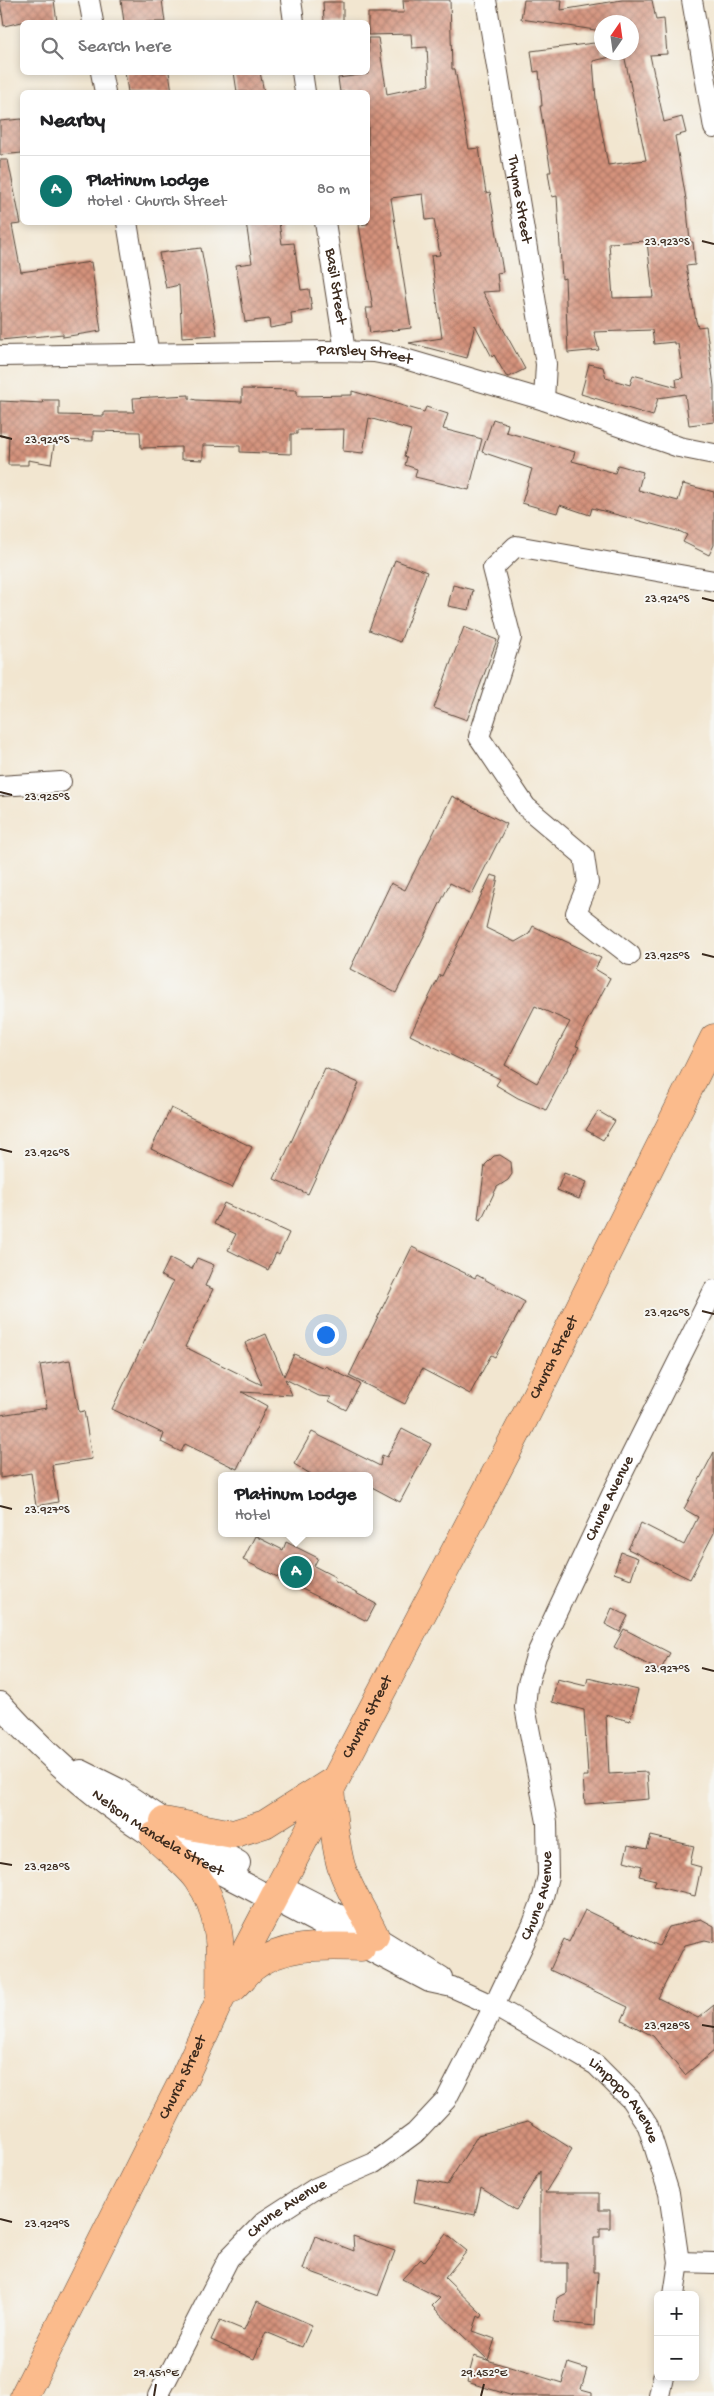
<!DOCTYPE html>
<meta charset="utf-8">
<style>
:root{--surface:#fff;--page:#f2f2f2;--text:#202124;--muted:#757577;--line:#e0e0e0;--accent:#0f766e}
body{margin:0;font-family:"Gochi Hand",sans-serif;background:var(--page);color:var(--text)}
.controls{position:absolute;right:15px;bottom:15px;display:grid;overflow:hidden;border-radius:8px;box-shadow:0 2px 8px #0003}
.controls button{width:45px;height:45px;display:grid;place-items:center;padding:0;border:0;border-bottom:1px solid var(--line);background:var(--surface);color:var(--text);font:25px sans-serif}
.compass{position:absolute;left:594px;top:15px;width:45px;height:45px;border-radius:50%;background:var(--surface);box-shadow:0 2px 8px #0003;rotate:13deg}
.you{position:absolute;left:325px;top:1334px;width:18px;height:18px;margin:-12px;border:4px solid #fff;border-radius:50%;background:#1a73e8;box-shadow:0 0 0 8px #1a73e833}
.badge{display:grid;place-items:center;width:32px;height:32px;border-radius:50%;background:var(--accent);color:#fff;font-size:16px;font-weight:700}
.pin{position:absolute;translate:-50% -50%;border:2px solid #fff;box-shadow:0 1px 5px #0006}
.popup{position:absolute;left:218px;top:1472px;width:155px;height:65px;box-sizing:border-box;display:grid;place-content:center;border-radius:8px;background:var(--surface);filter:drop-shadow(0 1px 4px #0005);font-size:16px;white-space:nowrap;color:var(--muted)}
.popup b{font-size:19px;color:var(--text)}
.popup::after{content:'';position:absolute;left:50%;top:100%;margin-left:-10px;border:10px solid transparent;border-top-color:var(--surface)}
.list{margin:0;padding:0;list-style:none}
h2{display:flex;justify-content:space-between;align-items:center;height:65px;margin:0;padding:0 20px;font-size:21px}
h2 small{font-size:16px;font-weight:400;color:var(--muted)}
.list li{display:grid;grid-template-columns:32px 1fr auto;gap:15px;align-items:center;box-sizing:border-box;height:70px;padding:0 20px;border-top:1px solid var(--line)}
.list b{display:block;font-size:19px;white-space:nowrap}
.list p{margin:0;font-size:16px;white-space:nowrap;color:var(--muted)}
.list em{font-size:16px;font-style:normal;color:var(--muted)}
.icon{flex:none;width:28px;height:28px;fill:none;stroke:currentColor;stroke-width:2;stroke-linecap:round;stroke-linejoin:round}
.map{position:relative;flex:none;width:714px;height:2396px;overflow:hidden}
.search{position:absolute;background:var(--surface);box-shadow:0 2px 8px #0003;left:20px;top:20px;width:350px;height:55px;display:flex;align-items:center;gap:12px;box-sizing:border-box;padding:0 18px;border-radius:8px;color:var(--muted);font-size:19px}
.panel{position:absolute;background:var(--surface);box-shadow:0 2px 8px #0003;left:20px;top:90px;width:350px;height:135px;border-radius:8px}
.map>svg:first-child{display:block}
.building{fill:url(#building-cross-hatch);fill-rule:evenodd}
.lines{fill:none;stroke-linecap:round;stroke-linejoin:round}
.minor-casing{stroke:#564639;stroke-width:22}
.tertiary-casing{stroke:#564639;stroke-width:26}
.primary-casing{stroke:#564639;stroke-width:29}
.minor{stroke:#fff;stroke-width:20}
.tertiary{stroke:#fff;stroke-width:24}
.primary{stroke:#fbbb8c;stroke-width:28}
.ticks{fill:none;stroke:#3b2a1e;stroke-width:2}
.labels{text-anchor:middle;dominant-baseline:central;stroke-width:4;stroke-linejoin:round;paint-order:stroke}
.street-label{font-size:16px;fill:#3b2a1e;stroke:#f6f6f2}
.ticks-label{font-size:12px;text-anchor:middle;fill:#3b2a1e;stroke:#f6f6f2;stroke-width:4;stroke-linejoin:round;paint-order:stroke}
</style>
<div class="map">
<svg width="714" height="2396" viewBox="0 0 714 2396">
<defs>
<pattern id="building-cross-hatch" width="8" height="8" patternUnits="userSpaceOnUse" patternTransform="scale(1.25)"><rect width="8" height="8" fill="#d4927c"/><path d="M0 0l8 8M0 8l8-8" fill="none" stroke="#ad7765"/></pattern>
</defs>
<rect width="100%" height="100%" fill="#f6f6f2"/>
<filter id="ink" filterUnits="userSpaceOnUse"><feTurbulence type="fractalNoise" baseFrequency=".02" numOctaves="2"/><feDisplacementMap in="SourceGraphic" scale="10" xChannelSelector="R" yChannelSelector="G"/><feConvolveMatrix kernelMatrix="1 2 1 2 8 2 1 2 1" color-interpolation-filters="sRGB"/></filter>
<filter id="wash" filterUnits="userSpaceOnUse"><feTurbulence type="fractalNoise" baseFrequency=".0096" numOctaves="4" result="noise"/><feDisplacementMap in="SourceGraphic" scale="20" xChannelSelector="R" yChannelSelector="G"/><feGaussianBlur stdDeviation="1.12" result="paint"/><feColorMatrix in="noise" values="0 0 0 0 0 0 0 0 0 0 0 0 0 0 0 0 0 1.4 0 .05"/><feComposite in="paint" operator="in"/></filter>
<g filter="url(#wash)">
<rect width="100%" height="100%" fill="#f2e6d0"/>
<g id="blocks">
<path class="building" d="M 0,0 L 54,0 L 57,22 L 22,22 L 4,26 Z
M 121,0 L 162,0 L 165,22 L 124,22 Z
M 403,0 L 450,0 L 452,69 L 455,69 L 469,149 L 479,148 L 486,193 L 490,192 L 503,272 L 497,273 L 499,291 L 483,292 L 525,369 L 509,377 L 506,376 L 494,355 L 492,357 L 475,325 L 467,358 L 409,343 L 442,338 L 431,256 L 440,255 L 434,219 L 426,220 L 423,194 L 391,198 L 411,328 L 370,333 L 366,308 L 373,308 L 359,225 L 368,224 L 368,92 L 340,92 L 338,78 L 368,74 L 368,38 L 378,38 L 387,94 L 429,85 L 427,47 L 412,48 L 411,34 L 368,35 L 368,13 L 404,13 Z
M 524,0 L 562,0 L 561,10 L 622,0 L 652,0 L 656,20 L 664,19 L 667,54 L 650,55 L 664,122 L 682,117 L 686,133 L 675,136 L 686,199 L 690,242 L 693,242 L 695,265 L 686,266 L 696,321 L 698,327 L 706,326 L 714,386 L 714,422 L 689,425 L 685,394 L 658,398 L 653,416 L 581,394 L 589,364 L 603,367 L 606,378 L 630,385 L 633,375 L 677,387 L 676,379 L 683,378 L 678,344 L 674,344 L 674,342 L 654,344 L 652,330 L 594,332 L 599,350 L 568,353 L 565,278 L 562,279 L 557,196 L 552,197 L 548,172 L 551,172 L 540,106 L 542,106 L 539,71 L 534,72 L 531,51 L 602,42 L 602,52 L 632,52 L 632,38 L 638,36 L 632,35 L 632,22 L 602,22 L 602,31 L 521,19 ZM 624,54 L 646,160 L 608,165 L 596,99 L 593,61 ZM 647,241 L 653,297 L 613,298 L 609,243 Z
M 323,2 L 343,2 L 343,22 L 324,22 Z
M 125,72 L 169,72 L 172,92 L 128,92 Z
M 234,72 L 260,72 L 264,92 L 237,92 Z
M 22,119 L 22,153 L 0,155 L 0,121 Z
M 0,160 L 8,160 L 21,224 L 12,225 L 21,272 L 91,262 L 101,331 L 63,337 L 63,334 L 0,340 Z
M 246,222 L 279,222 L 282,244 L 294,243 L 301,290 L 309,289 L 312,310 L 291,313 L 292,324 L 270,328 L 269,319 L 245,322 L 236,265 L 252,263 Z
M 201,248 L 217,335 L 182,337 L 179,285 L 166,288 L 159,253 Z
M 242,389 L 297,390 L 297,396 L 352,395 L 352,391 L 424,412 L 426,407 L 448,414 L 443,429 L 482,439 L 469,490 L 415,477 L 417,469 L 405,465 L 407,457 L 404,456 L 411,430 L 369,418 L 363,453 L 343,451 L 344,429 L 297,430 L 297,434 L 291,434 L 291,454 L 240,452 L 240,446 L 203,445 L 203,460 L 181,459 L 181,447 L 141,448 L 140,432 L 93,431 L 93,441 L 55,440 L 51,464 L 28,460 L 28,465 L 8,465 L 9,436 L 0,436 L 0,401 L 43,403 L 42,400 L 59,400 L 59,415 L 104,416 L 104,412 L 134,412 L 133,398 L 189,395 L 189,398 L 196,400 L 242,402 Z
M 493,419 L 508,424 L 506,432 L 575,452 L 572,461 L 615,473 L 618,465 L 643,472 L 638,490 L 678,501 L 683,484 L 714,492 L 714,545 L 709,555 L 683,542 L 687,535 L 681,532 L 592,508 L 590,515 L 560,505 L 557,513 L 522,503 L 532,469 L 482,452 Z
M 395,560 L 427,572 L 400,642 L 369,630 Z
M 453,585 L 473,590 L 469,610 L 448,606 Z
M 464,627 L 497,640 L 467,720 L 434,708 Z
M 452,796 L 507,824 L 472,894 L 450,883 L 396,993 L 350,969 L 391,883 L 405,890 Z
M 491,875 L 498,877 L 486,928 L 515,942 L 529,934 L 533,926 L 601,958 L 595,969 L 610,978 L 585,1025 L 576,1046 L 579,1047 L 546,1110 L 518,1098 L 496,1085 L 500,1079 L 410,1035 L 440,975 L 442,976 ZM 535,1006 L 570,1022 L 537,1083 L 505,1065 Z
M 325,1068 L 359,1083 L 308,1194 L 274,1179 Z
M 171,1108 L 252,1147 L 232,1188 L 151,1149 Z
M 598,1111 L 615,1121 L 603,1140 L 586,1130 Z
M 500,1155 L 511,1162 L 512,1174 L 508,1180 L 497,1187 L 481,1220 L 478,1219 L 485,1165 L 494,1156 Z
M 564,1173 L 587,1182 L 579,1199 L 557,1190 Z
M 224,1203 L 289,1233 L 279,1255 L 276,1253 L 268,1270 L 228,1250 L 236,1234 L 214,1224 Z
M 412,1247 L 475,1278 L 477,1275 L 525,1302 L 495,1357 L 491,1355 L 470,1394 L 422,1369 L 405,1404 L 349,1376 Z
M 170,1258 L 192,1269 L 197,1258 L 214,1265 L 205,1286 L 213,1289 L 185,1347 L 262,1385 L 245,1343 L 266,1334 L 284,1376 L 294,1354 L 324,1368 L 325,1366 L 360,1384 L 346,1410 L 329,1401 L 331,1397 L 319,1396 L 285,1379 L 292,1395 L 242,1392 L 267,1406 L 237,1469 L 185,1444 L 181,1452 L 161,1442 L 164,1434 L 112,1409 L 173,1282 L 161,1276 Z
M 70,1360 L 79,1412 L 84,1411 L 92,1459 L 52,1465 L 58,1502 L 36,1506 L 31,1473 L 0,1478 L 0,1415 L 47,1408 L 40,1365 Z
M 402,1429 L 431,1444 L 400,1502 L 370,1486 L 370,1476 L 314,1476 L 294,1464 L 312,1432 L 380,1466 L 382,1455 L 387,1457 Z
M 714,1452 L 714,1533 L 690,1579 L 628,1549 L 641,1523 L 684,1545 L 698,1517 L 684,1509 Z
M 255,1536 L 283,1550 L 286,1542 L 318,1558 L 314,1566 L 335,1577 L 334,1581 L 376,1604 L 367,1621 L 243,1560 Z
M 621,1552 L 638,1558 L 631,1579 L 614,1573 Z
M 612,1608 L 628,1616 L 620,1632 L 605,1624 Z
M 624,1629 L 670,1653 L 660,1671 L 614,1647 Z
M 588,1678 L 638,1690 L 630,1721 L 606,1715 L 609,1774 L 647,1772 L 649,1799 L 585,1804 L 583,1776 L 588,1776 L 584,1710 L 552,1702 L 557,1679 L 586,1686 Z
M 651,1836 L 694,1846 L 690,1864 L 701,1867 L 695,1896 L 654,1886 L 656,1880 L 639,1876 L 642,1866 L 624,1861 L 628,1845 L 647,1849 Z
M 585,1910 L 659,1946 L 669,1927 L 701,1919 L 714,1926 L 714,1942 L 705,1940 L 685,1945 L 658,1998 L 698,2018 L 714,2005 L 714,2051 L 685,2075 L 653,2036 L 622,2020 L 628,2007 L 550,1970 L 564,1939 L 569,1942 Z
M 528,2121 L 572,2149 L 545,2193 L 599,2193 L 599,2210 L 610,2210 L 610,2228 L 600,2228 L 600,2237 L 594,2237 L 594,2272 L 598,2272 L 595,2326 L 554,2322 L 557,2298 L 567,2293 L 567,2263 L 540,2263 L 540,2171 L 516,2210 L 481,2188 L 475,2215 L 414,2202 L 418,2179 L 447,2185 L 478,2135 Z
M 446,2234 L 467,2251 L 445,2278 L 483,2315 L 481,2318 L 478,2316 L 473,2331 L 495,2339 L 488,2360 L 432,2306 L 440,2298 L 402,2279 L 421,2259 L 424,2262 Z
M 315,2236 L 354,2251 L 353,2236 L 395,2251 L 378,2296 L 303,2269 Z
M 257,2301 L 312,2325 L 302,2347 L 266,2332 L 254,2359 L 211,2340 L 220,2320 L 244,2330 Z
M 474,2356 L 562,2383 L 568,2363 L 587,2369 L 581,2389 L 592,2392 L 592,2396 L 513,2396 L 467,2382 Z"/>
</g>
</g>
<g filter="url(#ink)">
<use href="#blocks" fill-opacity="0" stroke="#564639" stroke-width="1"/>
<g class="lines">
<defs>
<g id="minor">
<path d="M 89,0 L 93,22"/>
<path d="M 291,0 L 294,22"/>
<path id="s1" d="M 486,0 L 546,364 L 544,400"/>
<path d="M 692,0 L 714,128"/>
<path d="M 101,72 L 105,92"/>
<path d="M 302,72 L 305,92"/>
<path d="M 127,222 L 149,355"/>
<path id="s2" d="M 325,222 L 345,351"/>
<path id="s3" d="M 0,356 L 330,351 L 374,352 L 395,356 L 544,400 L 679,447 L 714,454"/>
<path d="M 0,786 L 61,782"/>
<path d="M 630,955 L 576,913 L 588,883 L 584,856 L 526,807 L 479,737 L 511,638 L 493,568 L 516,546 L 714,581"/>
<path d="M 281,1885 L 353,1922 L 442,1977"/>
<path id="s4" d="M 273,1900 L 429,1982 L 452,1987 L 494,2006 L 569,2049 L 596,2065 L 631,2100 L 648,2126 L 669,2193 L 679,2262 L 674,2295"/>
<path d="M 679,2262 L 714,2263"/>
<path id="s5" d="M 158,2396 L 229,2258 L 265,2221 L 316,2188 L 374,2163 L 415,2133 L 446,2100 L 494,2006 L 533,1924 L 543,1897 L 548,1876 L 547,1822 L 525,1707 L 527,1687 L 536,1656 L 615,1488 L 714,1290"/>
<path d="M 659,2396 L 663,2377"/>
</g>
<g id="tertiary">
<path id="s6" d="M 0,1704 C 45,1754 95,1799 152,1835 C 191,1859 233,1877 273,1900"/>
<path d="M 81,1772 L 119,1791 L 164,1821 L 238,1863"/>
</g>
<g id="primary">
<path d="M 330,1789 C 333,1815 334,1841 341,1866 C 349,1891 364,1912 375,1936"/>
<path d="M 164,1821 L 233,1834 L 265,1824 L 333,1781"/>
<path d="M 154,1836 C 168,1850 186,1863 198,1879 C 222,1912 221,1955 220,1993"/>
<path d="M 233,1988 C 240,1982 245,1974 252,1968 C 283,1943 324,1946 361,1947"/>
<path id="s7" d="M 24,2396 L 183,2080 L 218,2004 L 523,1421 L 714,1038"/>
</g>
</defs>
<use href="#minor" class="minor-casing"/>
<use href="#tertiary" class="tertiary-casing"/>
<use href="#primary" class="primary-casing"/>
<use href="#minor" class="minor"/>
<use href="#tertiary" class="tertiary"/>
<use href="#primary" class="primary"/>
</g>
</g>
<path class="ticks" d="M 702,241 L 714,244M 0,436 L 12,439M 702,598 L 714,601M 0,792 L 12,795M 702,954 L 714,957M 0,1149 L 12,1152M 702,1311 L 714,1314M 0,1506 L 12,1509M 702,1668 L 714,1671M 0,1863 L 12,1865M 702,2025 L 714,2027M 0,2219 L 12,2222M 154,2396 L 156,2384M 481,2396 L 484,2384"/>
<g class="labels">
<g class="street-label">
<text stroke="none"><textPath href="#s1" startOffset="202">Thyme Street</textPath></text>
<text stroke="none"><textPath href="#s2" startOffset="65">Basil Street</textPath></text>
<text stroke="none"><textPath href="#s3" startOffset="365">Parsley Street</textPath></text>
<text stroke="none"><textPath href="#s7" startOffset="1166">Church Street</textPath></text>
<text stroke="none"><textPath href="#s5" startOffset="1071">Chune Avenue</textPath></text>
<text stroke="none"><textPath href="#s7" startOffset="761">Church Street</textPath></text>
<text stroke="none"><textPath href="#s6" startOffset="205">Nelson Mandela Street</textPath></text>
<text stroke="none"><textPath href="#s5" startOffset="652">Chune Avenue</textPath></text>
<text stroke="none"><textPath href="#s7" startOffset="356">Church Street</textPath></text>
<text stroke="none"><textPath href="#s4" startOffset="409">Limpopo Avenue</textPath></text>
<text stroke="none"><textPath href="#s5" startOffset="232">Chune Avenue</textPath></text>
</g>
</g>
<g class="ticks-label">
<text x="667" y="245">23.923°S</text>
<text x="47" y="443">23.924°S</text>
<text x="667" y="602">23.924°S</text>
<text x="47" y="800">23.925°S</text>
<text x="667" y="959">23.925°S</text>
<text x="47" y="1156">23.926°S</text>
<text x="667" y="1316">23.926°S</text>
<text x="47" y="1513">23.927°S</text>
<text x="667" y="1672">23.927°S</text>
<text x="47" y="1870">23.928°S</text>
<text x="667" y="2029">23.928°S</text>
<text x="47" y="2227">23.929°S</text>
<text x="156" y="2376">29.451°E</text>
<text x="484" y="2376">29.452°E</text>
</g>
</svg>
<div class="controls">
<button>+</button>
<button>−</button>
</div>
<svg class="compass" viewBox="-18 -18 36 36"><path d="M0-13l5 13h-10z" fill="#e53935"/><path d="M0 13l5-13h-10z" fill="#757577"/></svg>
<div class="you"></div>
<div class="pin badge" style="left:296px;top:1572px">A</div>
<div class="popup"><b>Platinum Lodge</b>Hotel</div>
<div class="search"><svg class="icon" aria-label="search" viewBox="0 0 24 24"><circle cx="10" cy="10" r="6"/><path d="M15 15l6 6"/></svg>Search here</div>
<section class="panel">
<h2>Nearby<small></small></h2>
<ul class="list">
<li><span class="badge">A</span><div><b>Platinum Lodge</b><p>Hotel · Church Street</p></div><em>80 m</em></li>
</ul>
</section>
</div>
